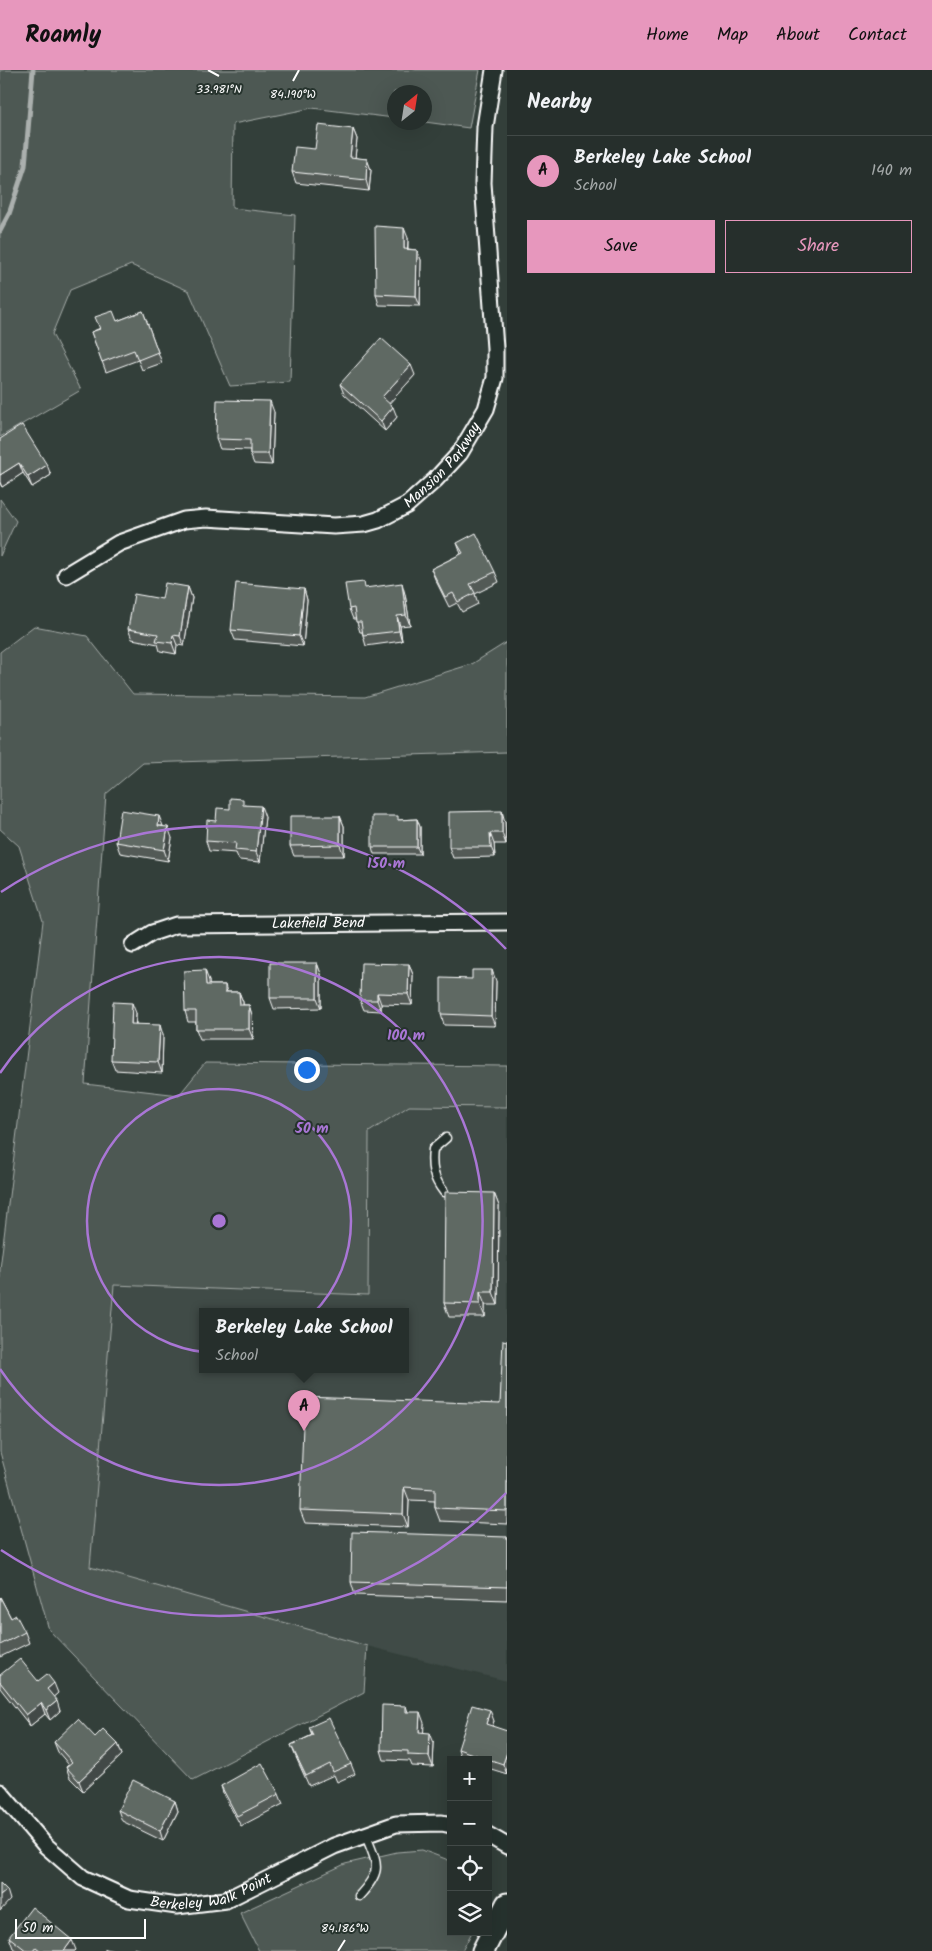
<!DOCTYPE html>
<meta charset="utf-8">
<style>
:root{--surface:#262f2c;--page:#323b38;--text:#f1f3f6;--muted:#a4a9a9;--line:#424a48;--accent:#e797bd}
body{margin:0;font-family:Kalam,sans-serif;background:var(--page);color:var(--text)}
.controls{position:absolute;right:15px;bottom:15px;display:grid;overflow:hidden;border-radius:0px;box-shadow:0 5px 20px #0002}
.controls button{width:45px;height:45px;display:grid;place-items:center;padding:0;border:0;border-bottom:1px solid var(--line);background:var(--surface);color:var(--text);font:25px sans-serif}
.compass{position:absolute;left:387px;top:15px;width:45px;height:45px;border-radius:50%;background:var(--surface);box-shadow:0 5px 20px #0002;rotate:30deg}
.scale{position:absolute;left:15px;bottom:12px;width:131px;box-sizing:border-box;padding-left:5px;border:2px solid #fff;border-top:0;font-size:14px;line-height:18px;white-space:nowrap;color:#fff;-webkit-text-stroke:4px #26332d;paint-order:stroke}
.you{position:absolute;left:306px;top:999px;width:18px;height:18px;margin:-12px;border:4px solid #fff;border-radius:50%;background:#1a73e8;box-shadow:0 0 0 8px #1a73e833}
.badge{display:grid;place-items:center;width:32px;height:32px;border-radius:50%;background:var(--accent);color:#111;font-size:16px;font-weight:700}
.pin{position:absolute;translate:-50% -41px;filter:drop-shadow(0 1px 2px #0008)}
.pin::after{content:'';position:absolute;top:26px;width:18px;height:15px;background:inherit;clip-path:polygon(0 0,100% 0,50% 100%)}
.popup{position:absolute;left:199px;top:1238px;width:210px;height:65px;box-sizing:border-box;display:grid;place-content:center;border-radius:0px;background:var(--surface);filter:drop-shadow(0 1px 4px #0005);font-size:16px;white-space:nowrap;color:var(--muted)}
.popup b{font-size:19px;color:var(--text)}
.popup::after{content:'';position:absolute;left:50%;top:100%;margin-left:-10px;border:10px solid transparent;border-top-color:var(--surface)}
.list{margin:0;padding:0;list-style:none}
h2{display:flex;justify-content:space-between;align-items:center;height:65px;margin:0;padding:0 20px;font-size:21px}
h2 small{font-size:16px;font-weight:400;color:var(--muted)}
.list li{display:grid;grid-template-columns:32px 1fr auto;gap:15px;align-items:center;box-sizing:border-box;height:70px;padding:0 20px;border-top:1px solid var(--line)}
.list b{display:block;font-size:19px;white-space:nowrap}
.list p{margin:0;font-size:16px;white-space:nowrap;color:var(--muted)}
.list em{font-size:16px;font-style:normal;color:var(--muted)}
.actions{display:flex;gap:10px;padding:15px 20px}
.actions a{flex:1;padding:11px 0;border:1px solid var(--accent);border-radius:0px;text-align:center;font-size:18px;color:var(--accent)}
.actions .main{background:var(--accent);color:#111}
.icon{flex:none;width:28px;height:28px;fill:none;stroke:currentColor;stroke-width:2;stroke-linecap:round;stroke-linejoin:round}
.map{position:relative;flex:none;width:507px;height:1881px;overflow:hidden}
header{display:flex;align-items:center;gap:30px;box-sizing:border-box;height:70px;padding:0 25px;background:var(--accent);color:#111}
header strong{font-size:24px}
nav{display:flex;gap:28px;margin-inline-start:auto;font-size:18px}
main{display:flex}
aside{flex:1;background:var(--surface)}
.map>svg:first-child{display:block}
.built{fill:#404c47;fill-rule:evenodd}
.green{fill:#4d5853;stroke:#a6aca9}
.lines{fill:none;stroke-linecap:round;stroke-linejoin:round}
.stream{stroke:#abb0ae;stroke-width:5}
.lane-casing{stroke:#fff;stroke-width:11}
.street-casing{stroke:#fff;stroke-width:19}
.secondary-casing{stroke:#fff;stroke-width:25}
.lane{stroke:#26332d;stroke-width:8}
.street{stroke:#26332d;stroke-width:15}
.secondary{stroke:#26332d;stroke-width:21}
.wall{fill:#525a56;stroke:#fff}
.shaded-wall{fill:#424a46;stroke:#fff}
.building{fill:#5f6964;stroke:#fff}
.ticks{fill:none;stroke:#fff;stroke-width:2}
.ring{fill:none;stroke:#a976d5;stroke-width:2.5}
.labels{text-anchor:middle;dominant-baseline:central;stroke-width:4;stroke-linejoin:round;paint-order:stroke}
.street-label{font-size:15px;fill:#fff;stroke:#26332d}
.ticks-label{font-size:12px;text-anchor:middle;fill:#fff;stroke:#26332d;stroke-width:4;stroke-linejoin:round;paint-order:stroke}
.centre{fill:#a976d5;stroke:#26332d;stroke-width:2.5}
.ring-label{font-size:15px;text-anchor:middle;font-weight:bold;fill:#a976d5;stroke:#26332d;stroke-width:4;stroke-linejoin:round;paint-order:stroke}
</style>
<header>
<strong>Roamly</strong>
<nav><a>Home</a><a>Map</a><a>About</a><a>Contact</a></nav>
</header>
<main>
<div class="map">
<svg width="507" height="1881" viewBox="0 0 507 1881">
<rect width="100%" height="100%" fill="#333f3a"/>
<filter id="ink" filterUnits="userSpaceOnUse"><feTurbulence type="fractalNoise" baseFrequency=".02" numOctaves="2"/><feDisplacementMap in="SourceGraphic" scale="10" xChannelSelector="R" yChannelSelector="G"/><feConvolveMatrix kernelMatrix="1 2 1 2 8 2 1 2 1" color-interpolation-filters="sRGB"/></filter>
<g filter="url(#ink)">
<path class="built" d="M 409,1036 L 507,1037 L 507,1611 L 367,1576 L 90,1497 L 114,1215 L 368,1225 L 369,1062 ZM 203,1242 L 405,1242 L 405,1300 L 203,1300 Z"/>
<path class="green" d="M 0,0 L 480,0 L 469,58 L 425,52 L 424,22 L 394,22 L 394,48 L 312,38 L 233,54 L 232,138 L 295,145 L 290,312 L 230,316 L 189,221 L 131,195 L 70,220 L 52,264 L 81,320 L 0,367 Z
M 0,429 L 16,451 L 0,486 Z
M 34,556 L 87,566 L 133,624 L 365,627 L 472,594 L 507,572 L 507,682 L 143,693 L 106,724 L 85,1014 L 179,1025 L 205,993 L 507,996 L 507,1037 L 409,1036 L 369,1062 L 368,1225 L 114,1215 L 90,1497 L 367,1576 L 364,1622 L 193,1710 L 49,1560 L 0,1382 L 0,1199 L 43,851 L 19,776 L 0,759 L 0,582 Z
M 422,1780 L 451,1791 L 451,1862 L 472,1862 L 462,1881 L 259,1881 L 240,1843 L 345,1794 L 397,1782 Z"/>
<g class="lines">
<path class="stream" d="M 0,161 L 9,144 L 25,96 L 33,0"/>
<defs>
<path id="lane" d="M 444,1122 C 433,1108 431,1097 433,1079 L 446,1068
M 359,1826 C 384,1799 377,1795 365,1763"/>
<g id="street">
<path id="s1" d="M 66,505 L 119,473 L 184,450 L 206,448 L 334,456 L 364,454 L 378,450 L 407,435 L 435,410 L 460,383 L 486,339 L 495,308 L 495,278 L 483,113 L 485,57 L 494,0"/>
<path id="s2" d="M 133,875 L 152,863 L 176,855 L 507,852"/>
<path id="s3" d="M 0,1722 L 45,1775 L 83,1808 L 129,1829 L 177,1836 L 226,1830 L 334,1776 L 396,1754 L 442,1753 L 451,1755"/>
<path d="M 488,1765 L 507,1776"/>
</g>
<path id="secondary" d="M 483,1881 L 507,1834"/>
</defs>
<use href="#lane" class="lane-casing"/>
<use href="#street" class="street-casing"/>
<use href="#secondary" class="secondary-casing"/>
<use href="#lane" class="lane"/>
<use href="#street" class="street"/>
<use href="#secondary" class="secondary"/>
</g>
<path class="wall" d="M 353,59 L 357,69 L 355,88 L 367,89 L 371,100 L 369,121 L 296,113 L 292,102 L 315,79 Z
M 408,168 L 408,179 L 417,180 L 421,190 L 420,236 L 379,235 L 376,224 Z
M 143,241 L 162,293 L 142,300 L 138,290 L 106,302 L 91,262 L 117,251 Z
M 415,305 L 389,333 L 397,347 L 385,361 L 344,324 L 340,314 Z
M 274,342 L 272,395 L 254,394 L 250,384 L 250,380 L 220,379 L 216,369 Z
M 0,369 L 51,405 L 32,417 L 23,403 L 2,417 L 0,414 Z
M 457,473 L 495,502 L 499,512 L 475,524 L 478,534 L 462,542 L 457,533 L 449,537 L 435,509 L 431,499 L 461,484 Z
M 188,517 L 192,528 L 184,576 L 177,575 L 176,584 L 160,581 L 158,574 L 132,569 L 128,559 L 162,529 Z
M 366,518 L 405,524 L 410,555 L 400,556 L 402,571 L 366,576 L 362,562 L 360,562 L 356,549 L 353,549 L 349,539 Z
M 304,519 L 307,530 L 303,576 L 235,570 L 231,560 Z
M 246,735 L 265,747 L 260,792 L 239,790 L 236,783 L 209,781 L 206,771 L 216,751 L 230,739 Z
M 340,746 L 344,756 L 344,786 L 294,786 L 290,776 Z
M 417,749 L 420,757 L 420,784 L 374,784 L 372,777 L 399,750 Z
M 505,752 L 506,774 L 494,774 L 495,787 L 453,788 L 449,777 Z
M 172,768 L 168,791 L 120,783 L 116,772 Z
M 317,893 L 321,904 L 321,938 L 274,939 L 270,928 Z
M 409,894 L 413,905 L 412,935 L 381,934 L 381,941 L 364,940 L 360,930 Z
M 209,911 L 209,915 L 225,915 L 227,922 L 239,922 L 243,932 L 243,935 L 249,935 L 252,945 L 253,969 L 200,969 L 196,959 L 196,952 L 188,952 L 185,941 Z
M 496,911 L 495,956 L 444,955 L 441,944 Z
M 136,943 L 136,954 L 163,965 L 162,1003 L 115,1000 L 111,990 Z
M 494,1123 L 499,1136 L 498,1235 L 485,1235 L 485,1247 L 449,1247 L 444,1233 Z
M 507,1271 L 507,1454 L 440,1451 L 435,1438 L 435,1431 L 409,1430 L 408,1457 L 305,1453 L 300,1440 L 500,1334 Z
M 507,1467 L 507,1530 L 355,1525 L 351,1512 Z
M 0,1527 L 11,1548 L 25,1562 L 29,1573 L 0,1587 Z
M 0,1605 L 38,1611 L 58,1623 L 53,1627 L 60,1641 L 50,1650 L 45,1644 L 30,1656 L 0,1618 Z
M 406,1636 L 408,1642 L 424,1653 L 423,1662 L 434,1673 L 433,1697 L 412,1696 L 410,1691 L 384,1690 L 381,1680 Z
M 494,1651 L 492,1656 L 507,1704 L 488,1698 L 488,1690 L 461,1689 L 458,1679 Z
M 309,1657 L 351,1694 L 355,1704 L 337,1712 L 334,1705 L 309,1716 L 295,1685 L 291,1675 L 312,1665 Z
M 95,1667 L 118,1674 L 122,1685 L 83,1721 L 70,1708 L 66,1697 L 69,1695 L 58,1682 L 54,1672 Z
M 221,1716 L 279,1724 L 283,1734 L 241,1756 L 224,1726 Z
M 175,1731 L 178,1741 L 163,1771 L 122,1751 L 118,1740 Z
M 9,1867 L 76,1880 L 75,1881 L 17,1881 L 13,1878 Z"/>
<path class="shaded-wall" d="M 353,59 L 357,69 L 354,98 L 350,87 Z
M 367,89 L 371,100 L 369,121 L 366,110 Z
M 404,158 L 408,168 L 407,189 L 404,179 Z
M 417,180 L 421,190 L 420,236 L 416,226 Z
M 411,295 L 415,305 L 386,337 L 382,327 Z
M 270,331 L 274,342 L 272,395 L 268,384 Z
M 393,337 L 397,347 L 385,361 L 381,351 Z
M 19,393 L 23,403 L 2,417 L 0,412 L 0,405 Z
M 47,395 L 51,405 L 32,417 L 28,407 Z
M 402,513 L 405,524 L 410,555 L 406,545 Z
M 188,517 L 192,528 L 184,576 L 180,566 Z
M 304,519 L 307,530 L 303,576 L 299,566 Z
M 397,546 L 400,556 L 402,571 L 399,561 Z
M 173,565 L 177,575 L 176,584 L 172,573 Z
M 261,736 L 265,747 L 260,792 L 256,782 Z
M 502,741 L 505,752 L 506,774 L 502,763 Z
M 159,746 L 163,756 L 158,756 Z
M 340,746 L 344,756 L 344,786 L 340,775 Z
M 417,749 L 420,757 L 420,784 L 417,777 Z
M 168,757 L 172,768 L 168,791 L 164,780 Z
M 490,763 L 494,774 L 495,787 L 491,777 Z
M 317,893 L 321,904 L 321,938 L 317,928 Z
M 409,894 L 413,905 L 412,935 L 408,924 Z
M 205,900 L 209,911 L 209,925 L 206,915 Z
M 492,900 L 496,911 L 495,956 L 491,946 Z
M 239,922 L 243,932 L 243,945 L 240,935 Z
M 377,923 L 381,934 L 381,941 L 377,930 Z
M 132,933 L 136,943 L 135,964 L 131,954 Z
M 249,935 L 252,945 L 253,969 L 249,959 Z
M 160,955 L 163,965 L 162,1003 L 158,992 Z
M 494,1123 L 499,1136 L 498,1235 L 493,1222 Z
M 480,1222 L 485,1235 L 485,1247 L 480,1234 Z
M 404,1417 L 409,1430 L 408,1457 L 403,1444 Z
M 54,1613 L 58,1623 L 51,1629 L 47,1619 Z
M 57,1631 L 60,1641 L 50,1650 L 46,1640 Z
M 41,1633 L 45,1644 L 30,1656 L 26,1645 Z
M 490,1640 L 494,1651 L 489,1664 L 486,1654 Z
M 420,1642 L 424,1653 L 423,1673 L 419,1662 Z
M 430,1663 L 434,1673 L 433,1697 L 429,1686 Z
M 118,1674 L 122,1685 L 83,1721 L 79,1711 Z
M 507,1682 L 507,1704 L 503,1694 Z
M 175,1731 L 178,1741 L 163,1771 L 160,1761 Z
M 7,1820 L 10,1830 L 0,1841 L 0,1826 Z
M 72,1870 L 76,1880 L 75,1881 L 64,1881 Z"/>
<path class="building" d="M 318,55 L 353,59 L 350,87 L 367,89 L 366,110 L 292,102 L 295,77 L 315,79 Z
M 375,156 L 404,158 L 404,179 L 417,180 L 416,226 L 376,224 Z
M 113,241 L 117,251 L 143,241 L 158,282 L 138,290 L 134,280 L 102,292 L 91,262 L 100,259 L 95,247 Z
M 381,268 L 411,295 L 382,327 L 393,337 L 381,351 L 340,314 Z
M 217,330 L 270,331 L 268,384 L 250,384 L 250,370 L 216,369 Z
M 22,355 L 47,395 L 28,407 L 19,393 L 0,405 L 0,369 Z
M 476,463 L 495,502 L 470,514 L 475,523 L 458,532 L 453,523 L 445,527 L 431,499 L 463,483 L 457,473 Z
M 364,512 L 365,518 L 402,513 L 406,545 L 397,546 L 399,561 L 363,565 L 361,552 L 356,552 L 354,538 L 349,539 L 345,514 Z
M 165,513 L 188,517 L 180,566 L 173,565 L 172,573 L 156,571 L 158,564 L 128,559 L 134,524 L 162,529 Z
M 236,513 L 304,519 L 299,566 L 231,560 Z
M 230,728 L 243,729 L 243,735 L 261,736 L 256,782 L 235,780 L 236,773 L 206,771 L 207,750 L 216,751 L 217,738 L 230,739 Z
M 121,740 L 159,746 L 158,756 L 168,757 L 164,780 L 116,772 Z
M 502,741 L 502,763 L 490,763 L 491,777 L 449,777 L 449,742 Z
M 290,746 L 340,746 L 340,775 L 290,776 Z
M 372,746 L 398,746 L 398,750 L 417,749 L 417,777 L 372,777 Z
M 270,893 L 317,893 L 317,928 L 270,928 Z
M 361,893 L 409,894 L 408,924 L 377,923 L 377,930 L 360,930 Z
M 205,900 L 206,915 L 225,915 L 225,922 L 239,922 L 240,935 L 249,935 L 249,959 L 196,959 L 196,941 L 185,941 L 184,901 Z
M 472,900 L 492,900 L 491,946 L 441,944 L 441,908 L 472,909 Z
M 113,932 L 132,933 L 131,954 L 160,955 L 158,992 L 111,990 Z
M 445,1122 L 494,1123 L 493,1222 L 480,1222 L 480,1234 L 444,1233 Z
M 503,1270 L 507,1271 L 507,1441 L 435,1438 L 435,1419 L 404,1417 L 403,1444 L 300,1440 L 304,1327 L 500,1334 Z
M 352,1462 L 507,1467 L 507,1517 L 351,1512 Z
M 0,1527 L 11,1548 L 16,1545 L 25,1562 L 0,1575 Z
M 20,1589 L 38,1611 L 47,1604 L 54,1613 L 47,1619 L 57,1631 L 46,1640 L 41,1633 L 26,1645 L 0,1612 L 0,1605 Z
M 382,1635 L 406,1636 L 406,1642 L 420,1642 L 419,1662 L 430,1663 L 429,1686 L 408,1685 L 408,1681 L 381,1680 Z
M 472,1635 L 490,1640 L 486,1654 L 507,1661 L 507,1682 L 503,1694 L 458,1679 Z
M 329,1648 L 351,1694 L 333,1702 L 330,1694 L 306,1706 L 291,1675 L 313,1665 L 309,1657 Z
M 78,1649 L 95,1667 L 103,1659 L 118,1674 L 79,1711 L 66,1697 L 72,1692 L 54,1672 Z
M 262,1693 L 279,1724 L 237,1746 L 221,1716 Z
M 133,1710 L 175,1731 L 160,1761 L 118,1740 Z
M 0,1813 L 7,1820 L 0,1826 Z
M 32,1837 L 72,1870 L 64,1881 L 41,1881 L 36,1877 L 33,1881 L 27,1881 L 9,1867 Z
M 133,1878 L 148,1881 L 132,1881 Z
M 105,1879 L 115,1881 L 105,1881 Z"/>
</g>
<path class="ticks" d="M 208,0 L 219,6M 293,11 L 299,0M 338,1881 L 345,1870"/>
<g class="ring">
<circle cx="219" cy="1151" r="132"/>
<path d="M0 1003A264 264 0 1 1 0 1299"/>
<path d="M506 1423A395 395 0 0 1 1 1480M1 822A395 395 0 0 1 506 879"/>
</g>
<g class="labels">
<g class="street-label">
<text stroke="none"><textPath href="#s1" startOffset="412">Mansion Parkway</textPath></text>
<text stroke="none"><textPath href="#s2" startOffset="190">Lakefield Bend</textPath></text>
<text stroke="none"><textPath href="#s3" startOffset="255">Berkeley Walk Point</textPath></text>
</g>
</g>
<g class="ticks-label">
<text x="219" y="23">33.981°N</text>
<text x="293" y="28">84.190°W</text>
<text x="345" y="1862">84.186°W</text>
</g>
<circle cx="219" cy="1151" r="8" class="centre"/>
<g class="ring-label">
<text x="386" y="798">150 m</text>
<text x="406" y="970">100 m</text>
<text x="312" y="1063">50 m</text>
</g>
</svg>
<div class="controls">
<button>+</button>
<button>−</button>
<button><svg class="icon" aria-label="locate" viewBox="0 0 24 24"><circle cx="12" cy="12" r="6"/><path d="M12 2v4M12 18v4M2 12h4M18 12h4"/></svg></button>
<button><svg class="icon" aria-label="layers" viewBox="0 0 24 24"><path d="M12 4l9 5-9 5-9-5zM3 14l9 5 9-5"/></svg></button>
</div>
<svg class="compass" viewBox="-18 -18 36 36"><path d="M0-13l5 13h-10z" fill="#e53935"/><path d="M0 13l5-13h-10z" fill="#a4a9a9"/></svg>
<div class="scale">50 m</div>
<div class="you"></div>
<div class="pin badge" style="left:304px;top:1361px">A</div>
<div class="popup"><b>Berkeley Lake School</b>School</div>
</div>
<aside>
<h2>Nearby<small></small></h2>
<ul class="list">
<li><span class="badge">A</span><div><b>Berkeley Lake School</b><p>School</p></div><em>140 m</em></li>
</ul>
<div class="actions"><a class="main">Save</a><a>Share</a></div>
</aside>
</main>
